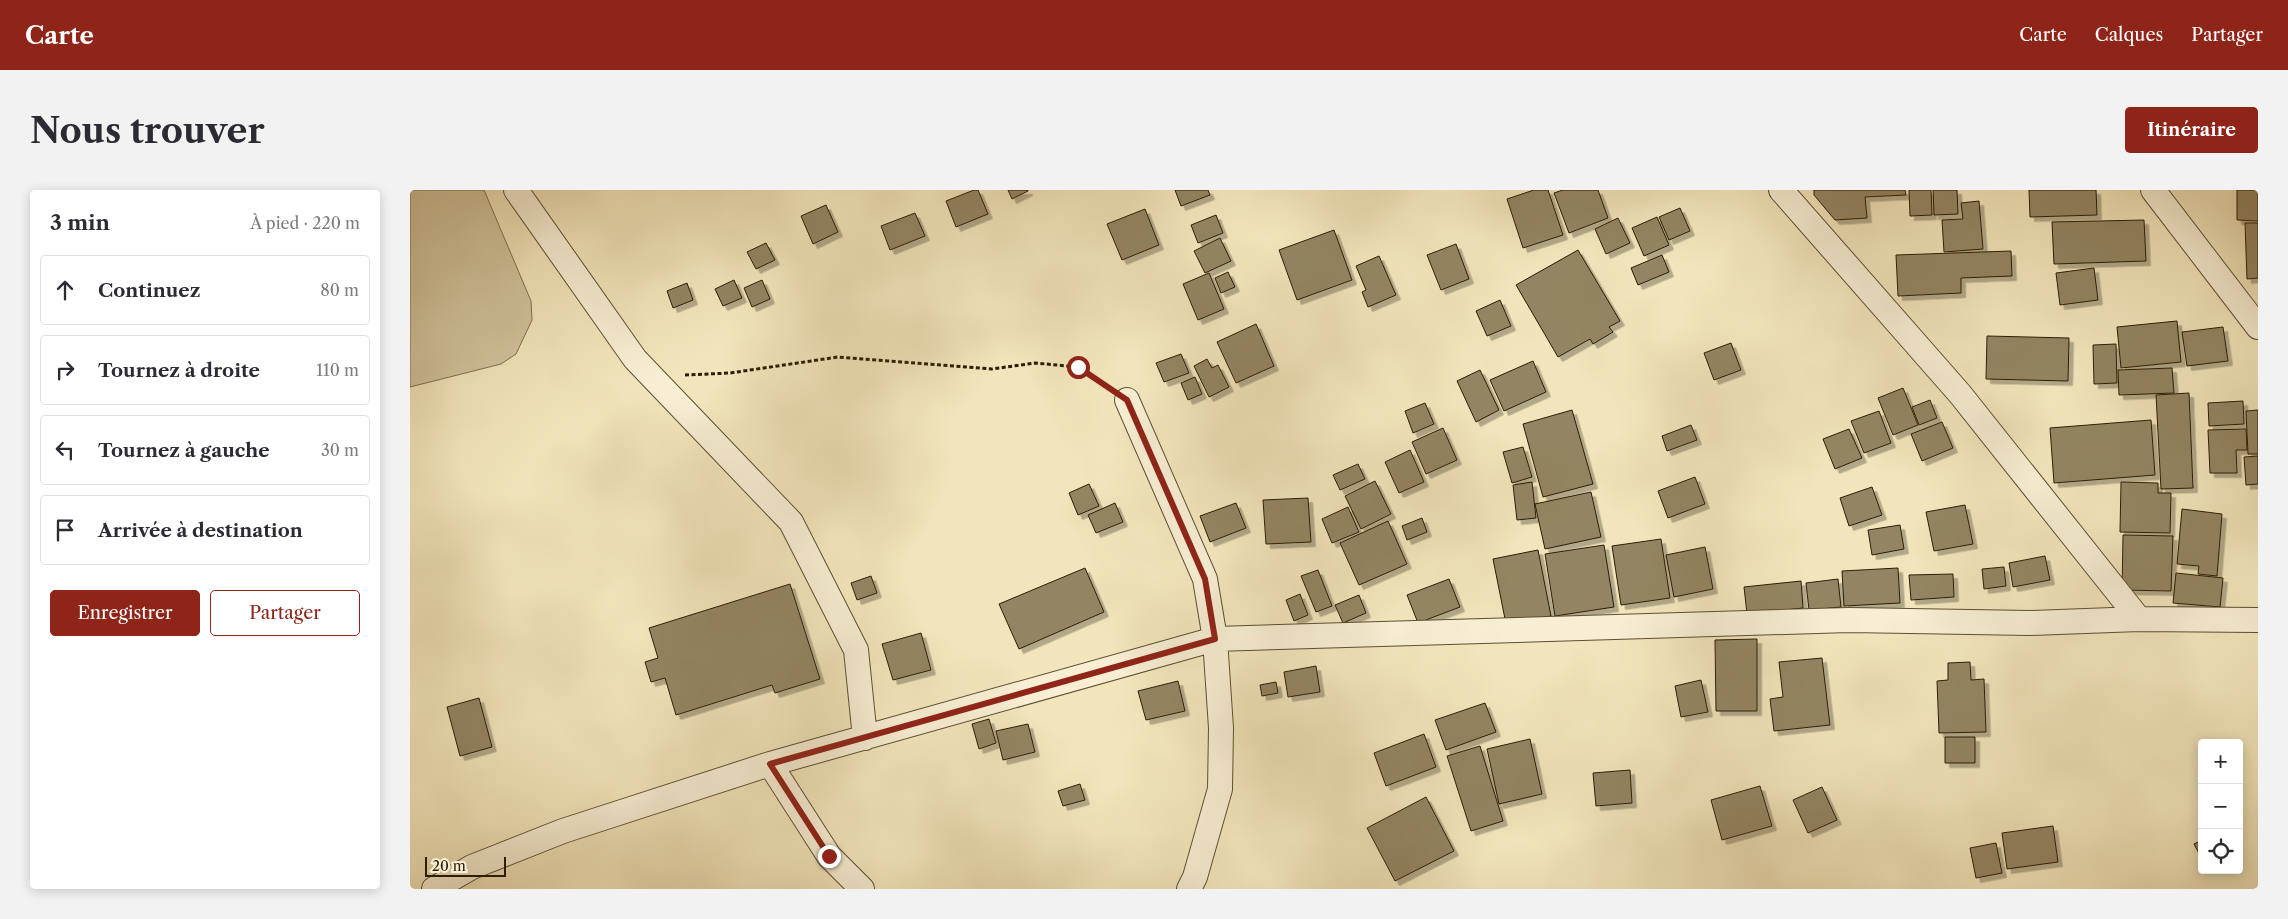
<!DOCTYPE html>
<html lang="fr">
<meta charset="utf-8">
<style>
:root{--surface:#fff;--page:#f2f2f3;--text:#2b2b33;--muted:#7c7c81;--line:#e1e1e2;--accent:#8f2418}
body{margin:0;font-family:"Libre Caslon Text",serif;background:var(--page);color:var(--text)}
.controls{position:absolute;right:15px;bottom:15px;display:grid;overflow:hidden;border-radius:5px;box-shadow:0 2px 12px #0003}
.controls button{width:45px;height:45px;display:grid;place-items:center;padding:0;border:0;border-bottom:1px solid var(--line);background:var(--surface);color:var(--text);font:25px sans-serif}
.scale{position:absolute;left:15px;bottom:12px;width:81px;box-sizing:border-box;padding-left:5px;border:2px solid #2d1d05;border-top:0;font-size:14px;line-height:18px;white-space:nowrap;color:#2d1d05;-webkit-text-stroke:4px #f7eed3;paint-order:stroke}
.stop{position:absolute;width:15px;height:15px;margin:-11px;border:4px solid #8f2418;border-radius:50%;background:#fff}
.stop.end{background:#8f2418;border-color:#fff;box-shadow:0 1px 5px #0008}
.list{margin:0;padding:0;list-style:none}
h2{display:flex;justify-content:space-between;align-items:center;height:65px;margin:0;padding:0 20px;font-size:21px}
h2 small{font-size:16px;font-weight:400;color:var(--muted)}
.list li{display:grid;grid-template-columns:32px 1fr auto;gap:15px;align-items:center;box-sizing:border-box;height:70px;margin:0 10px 10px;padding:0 10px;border:1px solid var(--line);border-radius:5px}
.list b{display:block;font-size:19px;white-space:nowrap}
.list em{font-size:16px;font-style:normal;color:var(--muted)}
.actions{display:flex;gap:10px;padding:15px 20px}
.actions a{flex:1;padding:11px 0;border:1px solid var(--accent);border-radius:5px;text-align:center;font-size:18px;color:var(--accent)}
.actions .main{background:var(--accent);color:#fff}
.icon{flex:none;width:28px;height:28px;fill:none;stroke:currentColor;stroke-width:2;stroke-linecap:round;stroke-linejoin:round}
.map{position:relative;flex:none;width:1848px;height:699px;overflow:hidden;border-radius:5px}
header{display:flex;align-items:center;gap:30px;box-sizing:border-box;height:70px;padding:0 25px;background:var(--accent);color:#fff}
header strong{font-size:24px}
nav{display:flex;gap:28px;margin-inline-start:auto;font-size:18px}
.intro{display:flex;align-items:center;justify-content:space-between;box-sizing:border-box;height:120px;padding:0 30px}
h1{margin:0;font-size:35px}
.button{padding:12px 22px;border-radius:5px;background:var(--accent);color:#fff;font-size:18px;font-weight:700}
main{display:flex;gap:30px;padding:0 30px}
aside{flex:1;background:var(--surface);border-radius:5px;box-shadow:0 2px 12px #0003}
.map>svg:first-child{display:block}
.green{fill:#d1c39c;stroke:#7f7050}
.building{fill:#938564;stroke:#2d1d05;filter:url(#shadow)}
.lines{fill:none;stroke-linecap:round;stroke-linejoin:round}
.street-casing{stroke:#5e4f32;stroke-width:26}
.path{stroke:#2d1d05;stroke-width:3;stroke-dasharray:4 2.5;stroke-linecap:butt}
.street{stroke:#f7eed3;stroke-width:24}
.route{stroke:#8f2418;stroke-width:6}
</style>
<header>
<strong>Carte</strong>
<nav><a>Carte</a><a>Calques</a><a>Partager</a></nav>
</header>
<div class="intro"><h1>Nous trouver</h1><a class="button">Itinéraire</a></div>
<main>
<aside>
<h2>3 min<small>À pied · 220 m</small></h2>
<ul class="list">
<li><svg class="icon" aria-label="ahead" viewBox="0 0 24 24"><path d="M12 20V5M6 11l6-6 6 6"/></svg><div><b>Continuez</b></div><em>80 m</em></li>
<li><svg class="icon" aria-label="right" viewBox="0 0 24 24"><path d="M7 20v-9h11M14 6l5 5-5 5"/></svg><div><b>Tournez à droite</b></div><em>110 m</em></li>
<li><svg class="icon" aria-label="left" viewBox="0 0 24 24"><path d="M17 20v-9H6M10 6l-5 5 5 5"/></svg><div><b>Tournez à gauche</b></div><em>30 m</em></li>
<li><svg class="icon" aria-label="arrive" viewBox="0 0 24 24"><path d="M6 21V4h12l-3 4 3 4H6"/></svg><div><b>Arrivée à destination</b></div></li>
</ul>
<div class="actions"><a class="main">Enregistrer</a><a>Partager</a></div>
</aside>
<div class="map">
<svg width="1848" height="699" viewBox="0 0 1848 699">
<defs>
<filter id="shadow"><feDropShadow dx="4.5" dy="4.5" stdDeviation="0" flood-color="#0004"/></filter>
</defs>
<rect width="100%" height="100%" fill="#f2e5bb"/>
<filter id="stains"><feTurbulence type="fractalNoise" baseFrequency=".004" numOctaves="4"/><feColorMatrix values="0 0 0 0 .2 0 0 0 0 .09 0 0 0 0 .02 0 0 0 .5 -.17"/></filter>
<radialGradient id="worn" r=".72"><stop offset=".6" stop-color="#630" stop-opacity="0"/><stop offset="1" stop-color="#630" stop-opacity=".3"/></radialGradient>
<path class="green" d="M 0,0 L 74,0 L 121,111 L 122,130 L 106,164 L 91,174 L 0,197 Z"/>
<path class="building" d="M 564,0 L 568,0 L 578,24 L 546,37 L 536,11 Z
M 598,0 L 618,0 L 618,1 L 602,9 Z
M 765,0 L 798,0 L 800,5 L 771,16 Z
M 1124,0 L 1138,0 L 1153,45 L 1113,58 L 1097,9 Z
M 1153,0 L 1188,0 L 1198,28 L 1159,43 L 1144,3 Z
M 1404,0 L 1495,0 L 1496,5 L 1455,7 L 1457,28 L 1425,30 L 1404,5 Z
M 1499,0 L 1521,0 L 1522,25 L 1500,26 Z
M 1523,0 L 1547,0 L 1548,24 L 1524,25 Z
M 1619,0 L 1686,0 L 1687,25 L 1620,27 Z
M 1827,0 L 1848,0 L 1848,31 L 1827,30 Z
M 1569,11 L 1573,59 L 1534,62 L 1532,30 L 1553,29 L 1551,13 Z
M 416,15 L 428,42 L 403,54 L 391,26 Z
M 1270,18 L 1280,41 L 1259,50 L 1249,27 Z
M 735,19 L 749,55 L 712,70 L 697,34 Z
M 505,23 L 515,46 L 480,60 L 471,36 Z
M 806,25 L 813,43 L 788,53 L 781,35 Z
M 1247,27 L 1259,55 L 1234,66 L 1222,38 Z
M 1208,28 L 1220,53 L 1196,64 L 1185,39 Z
M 1734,30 L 1736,71 L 1644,74 L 1642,32 Z
M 1835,33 L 1848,33 L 1848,88 L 1837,89 Z
M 924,40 L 942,90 L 887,110 L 869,60 Z
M 810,48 L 821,71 L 795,83 L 784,61 Z
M 356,53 L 365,70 L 346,79 L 337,62 Z
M 1046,54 L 1059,89 L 1031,100 L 1017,65 Z
M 1168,60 L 1210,131 L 1199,137 L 1203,142 L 1183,154 L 1180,149 L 1148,167 L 1106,95 Z
M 1601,61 L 1602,86 L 1551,88 L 1551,103 L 1488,106 L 1486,65 Z
M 1252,65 L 1259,82 L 1228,95 L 1221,78 Z
M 969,66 L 986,105 L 958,117 L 952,102 L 956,100 L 946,76 Z
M 1684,78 L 1688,110 L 1650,115 L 1646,83 Z
M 818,82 L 825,97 L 811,103 L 805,88 Z
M 799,83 L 814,119 L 788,130 L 773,94 Z
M 324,90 L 332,108 L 313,116 L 305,99 Z
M 352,90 L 360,109 L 342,117 L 334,98 Z
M 277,93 L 283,110 L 263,118 L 257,101 Z
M 1090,110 L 1101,136 L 1077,146 L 1066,121 Z
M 1767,131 L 1771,172 L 1711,178 L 1707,137 Z
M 846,134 L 864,176 L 826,193 L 807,152 Z
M 1813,137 L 1818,171 L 1777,176 L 1772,142 Z
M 1577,146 L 1659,148 L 1658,191 L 1576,189 Z
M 1321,153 L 1331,180 L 1304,190 L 1294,163 Z
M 1706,154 L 1707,193 L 1684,194 L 1683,155 Z
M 771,164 L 779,183 L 754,192 L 746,173 Z
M 797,169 L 802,178 L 808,175 L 819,197 L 799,207 L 784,176 Z
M 1123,171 L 1136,202 L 1094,221 L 1080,190 Z
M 1762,178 L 1764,203 L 1709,205 L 1708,180 Z
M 1070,180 L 1089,220 L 1066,232 L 1047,191 Z
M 785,187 L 792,204 L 778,210 L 771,193 Z
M 1493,198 L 1508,235 L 1483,245 L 1468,208 Z
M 1779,203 L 1783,298 L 1751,299 L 1746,205 Z
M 1520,210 L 1527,228 L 1509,235 L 1502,217 Z
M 1833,211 L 1834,234 L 1799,236 L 1798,213 Z
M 1015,213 L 1024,234 L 1003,243 L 995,221 Z
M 1162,220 L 1183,294 L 1133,307 L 1113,234 Z
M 1848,220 L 1848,264 L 1838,264 L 1836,221 Z
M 1469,221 L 1481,253 L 1454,263 L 1441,231 Z
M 1741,230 L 1745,285 L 1644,293 L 1640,238 Z
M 1532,232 L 1543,258 L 1512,271 L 1501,244 Z
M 1281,235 L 1287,250 L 1257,261 L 1252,246 Z
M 1033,238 L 1047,270 L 1016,284 L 1002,252 Z
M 1439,239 L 1452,268 L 1425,279 L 1413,249 Z
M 1836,239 L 1837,260 L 1826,260 L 1827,283 L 1800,283 L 1798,240 Z
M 1113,257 L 1122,287 L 1102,293 L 1093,262 Z
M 1000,260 L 1014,292 L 989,303 L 975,272 Z
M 1848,266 L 1848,294 L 1836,295 L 1834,267 Z
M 948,274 L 955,289 L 930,300 L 923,285 Z
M 1285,287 L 1295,314 L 1258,328 L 1248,301 Z
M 965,291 L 981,324 L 951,339 L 935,306 Z
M 1122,292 L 1126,328 L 1107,330 L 1103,295 Z
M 1711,292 L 1748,293 L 1748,303 L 1761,303 L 1760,343 L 1710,342 Z
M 679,294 L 689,316 L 668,325 L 659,303 Z
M 1462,297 L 1472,325 L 1439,336 L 1430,308 Z
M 1181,302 L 1191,347 L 1135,359 L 1125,314 Z
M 898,308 L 901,352 L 856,354 L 853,310 Z
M 705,313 L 713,332 L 686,343 L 678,325 Z
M 826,313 L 836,338 L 800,352 L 790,326 Z
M 1555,315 L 1563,354 L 1524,361 L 1516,322 Z
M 938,317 L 949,342 L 922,353 L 912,329 Z
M 1772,319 L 1812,324 L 1807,386 L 1788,384 L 1789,376 L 1767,374 Z
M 1012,328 L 1017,342 L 997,350 L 992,336 Z
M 978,331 L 997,374 L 949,395 L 930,353 Z
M 1490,335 L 1494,359 L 1462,365 L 1458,340 Z
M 1713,345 L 1763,346 L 1761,401 L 1712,400 Z
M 1251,349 L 1260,408 L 1211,415 L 1202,356 Z
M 1194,355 L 1204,417 L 1145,426 L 1135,364 Z
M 1295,357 L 1303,399 L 1264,407 L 1256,365 Z
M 1128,360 L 1141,426 L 1096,434 L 1083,369 Z
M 1635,366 L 1640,390 L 1603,397 L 1599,373 Z
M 1594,377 L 1596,396 L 1574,399 L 1572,379 Z
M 675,378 L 694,422 L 609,459 L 589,414 Z
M 1488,378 L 1490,413 L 1434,416 L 1432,381 Z
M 908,380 L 922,416 L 906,422 L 891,386 Z
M 1766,383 L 1813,388 L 1810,417 L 1763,413 Z
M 1543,384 L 1544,407 L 1501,410 L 1499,385 Z
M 461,386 L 467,403 L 447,410 L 441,393 Z
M 1039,389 L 1050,417 L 1008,433 L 997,405 Z
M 1428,389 L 1431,417 L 1399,420 L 1396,393 Z
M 1391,391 L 1393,418 L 1337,424 L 1334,397 Z
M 380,394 L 410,489 L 365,503 L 362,495 L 266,525 L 255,488 L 241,492 L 235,472 L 248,468 L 239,438 Z
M 890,404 L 898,425 L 884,431 L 876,410 Z
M 949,405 L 956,423 L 933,433 L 925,415 Z
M 511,443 L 521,480 L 483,490 L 472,454 Z
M 1347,449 L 1347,521 L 1306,521 L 1305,450 Z
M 1412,468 L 1420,535 L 1364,541 L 1360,509 L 1373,507 L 1369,472 Z
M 1560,472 L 1561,490 L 1574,489 L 1576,542 L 1529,543 L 1527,491 L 1538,490 L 1538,473 Z
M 906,476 L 910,502 L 878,507 L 874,482 Z
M 1291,490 L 1298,522 L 1271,527 L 1265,496 Z
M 768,491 L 775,521 L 736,530 L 728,501 Z
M 866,492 L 868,503 L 852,506 L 850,495 Z
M 69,508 L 82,557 L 50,566 L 37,517 Z
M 1075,513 L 1086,542 L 1036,560 L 1025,530 Z
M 579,529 L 586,553 L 569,559 L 562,534 Z
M 618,534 L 625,562 L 593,570 L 586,541 Z
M 1014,544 L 1026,577 L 976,596 L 964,563 Z
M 1535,547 L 1565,547 L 1565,573 L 1535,573 Z
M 1120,549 L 1132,604 L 1089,614 L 1077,559 Z
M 1070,556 L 1093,631 L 1061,641 L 1037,566 Z
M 1220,580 L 1222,613 L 1186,616 L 1183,583 Z
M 670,594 L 675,610 L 653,616 L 648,601 Z
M 1350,596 L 1362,636 L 1312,650 L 1301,610 Z
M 1412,597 L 1427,630 L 1398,643 L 1383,610 Z
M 1016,607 L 1044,661 L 985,691 L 957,638 Z
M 1643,636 L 1648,672 L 1597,679 L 1592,643 Z
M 1792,650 L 1792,669 L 1784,654 Z
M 1586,653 L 1592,683 L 1566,688 L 1560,658 Z"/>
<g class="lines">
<defs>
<path id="street" d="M 106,0 L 225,169 L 381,332 L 446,460 L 455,548
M 1371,0 L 1550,204 L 1729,429
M 1743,0 L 1848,137
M 717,210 L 795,389 L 805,449 L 811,538 L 810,599 L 785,687 L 779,699
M 360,574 L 419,666 L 452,699
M 24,699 L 62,677 L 153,641 L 360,574 L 805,449 L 1439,430 L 1620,433 L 1729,429 L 1848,430"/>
</defs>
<use href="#street" class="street-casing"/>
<path class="path" d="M 275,185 L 320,183 L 428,167 L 582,179 L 625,173 L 668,177 L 696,196"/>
<use href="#street" class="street"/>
</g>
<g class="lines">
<path class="route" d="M 419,666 L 360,574 L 805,449 L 795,389 L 717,210 L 668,177"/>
</g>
<rect width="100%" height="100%" filter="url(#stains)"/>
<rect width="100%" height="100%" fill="url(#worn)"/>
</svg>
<div class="controls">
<button>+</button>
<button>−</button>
<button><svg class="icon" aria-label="locate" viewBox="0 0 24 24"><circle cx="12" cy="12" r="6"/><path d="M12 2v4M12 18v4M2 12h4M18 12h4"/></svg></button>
</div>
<div class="scale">20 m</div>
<div class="stop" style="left:668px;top:177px"></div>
<div class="stop end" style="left:419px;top:666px"></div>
</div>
</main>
